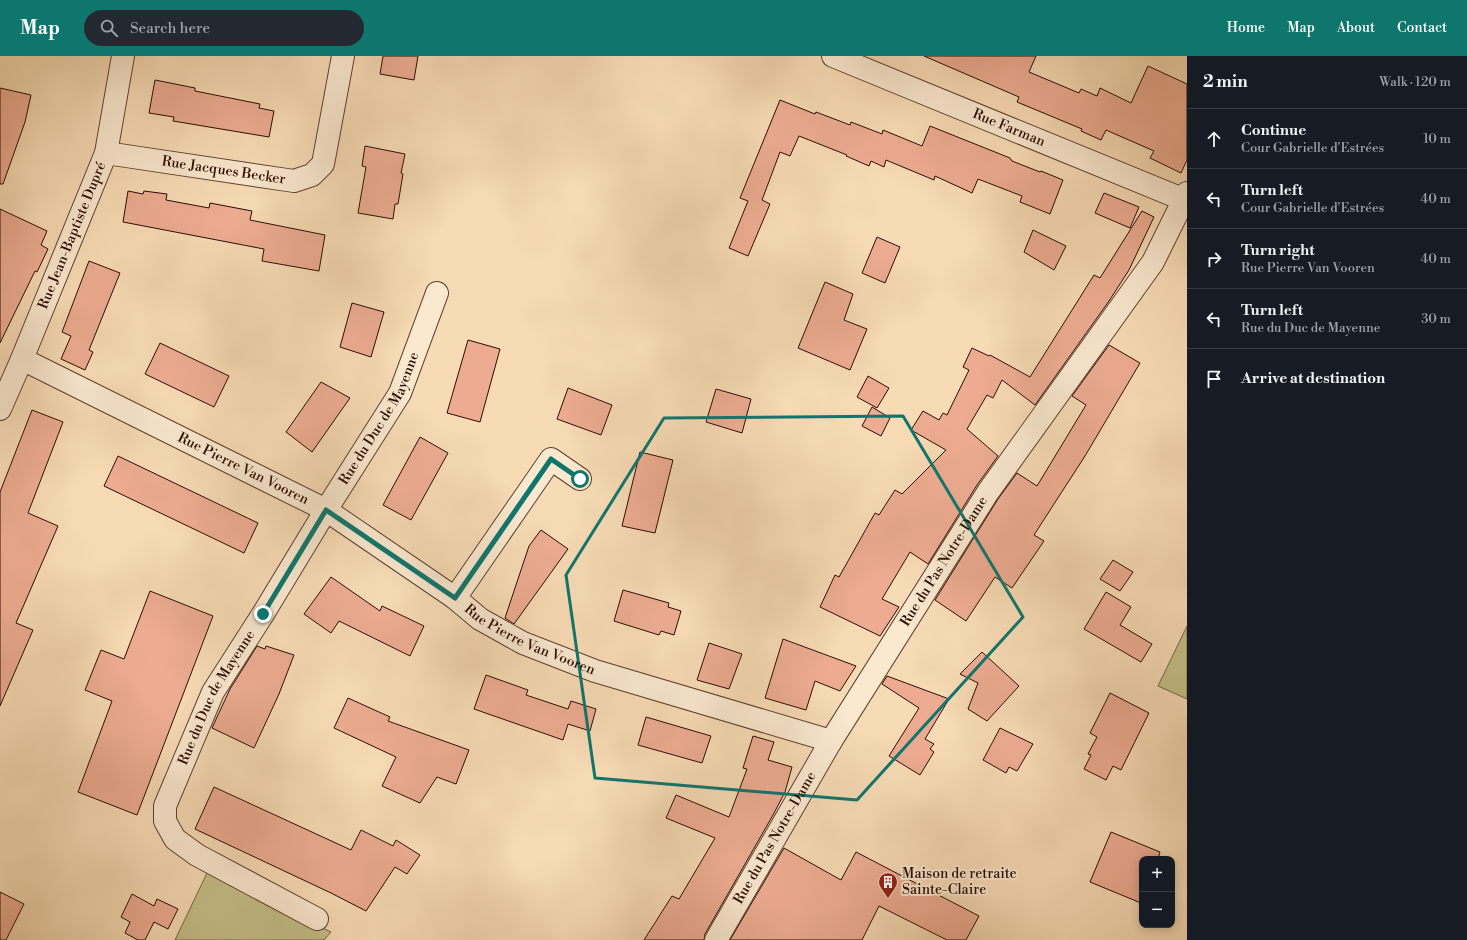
<!DOCTYPE html>
<meta charset="utf-8">
<style>
:root{--surface:#171b24;--page:#242831;--text:#f1f3f6;--muted:#9ea1a6;--line:#363941;--accent:#0f766e}
body{margin:0;font-family:"Libre Bodoni",serif;background:var(--page);color:var(--text)}
.controls{position:absolute;right:12px;bottom:12px;display:grid;overflow:hidden;border-radius:8px;box-shadow:0 2px 10px #0003}
.controls button{width:36px;height:36px;display:grid;place-items:center;padding:0;border:0;border-bottom:1px solid var(--line);background:var(--surface);color:var(--text);font:20px sans-serif}
.stop{position:absolute;width:12px;height:12px;margin:-9px;border:3px solid #0f766e;border-radius:50%;background:#fff}
.stop.end{background:#0f766e;border-color:#fff;box-shadow:0 1px 4px #0008}
.list{margin:0;padding:0;list-style:none}
h2{display:flex;justify-content:space-between;align-items:center;height:52px;margin:0;padding:0 16px;font-size:17px}
h2 small{font-size:13px;font-weight:400;color:var(--muted)}
.list li{display:grid;grid-template-columns:26px 1fr auto;gap:12px;align-items:center;box-sizing:border-box;height:60px;padding:0 16px;border-top:1px solid var(--line)}
.list b{display:block;font-size:15px;white-space:nowrap}
.list p{margin:0;font-size:13px;white-space:nowrap;color:var(--muted)}
.list em{font-size:13px;font-style:normal;color:var(--muted)}
.icon{flex:none;width:22px;height:22px;fill:none;stroke:currentColor;stroke-width:2;stroke-linecap:round;stroke-linejoin:round}
.map{position:relative;flex:none;width:1187px;height:884px;overflow:hidden}
header{display:flex;align-items:center;gap:24px;box-sizing:border-box;height:56px;padding:0 20px;background:var(--accent);color:#fff}
header strong{font-size:19px}
nav{display:flex;gap:22px;margin-inline-start:auto;font-size:14px}
.search{width:280px;height:36px;background:var(--page);display:flex;align-items:center;gap:10px;box-sizing:border-box;padding:0 14px;border-radius:22px;color:var(--muted);font-size:15px}
main{display:flex}
aside{flex:1;background:var(--surface)}
.map>svg:first-child{display:block}
.green{fill:#c4be88;stroke:#786545}
.building{fill:#edac92;stroke:#2b0c02}
.lines{fill:none;stroke-linecap:round;stroke-linejoin:round}
.minor-casing{stroke:#5e402f;stroke-width:24}
.minor{stroke:#fae8cf;stroke-width:22}
.route{stroke:#0f766e;stroke-width:5}
.marked{fill:none;stroke:#0f766e;stroke-width:3;stroke-linejoin:round}
.labels{text-anchor:middle;dominant-baseline:central;stroke-width:4;stroke-linejoin:round;paint-order:stroke}
.street-label{font-size:14px;fill:#2b0c02;stroke:#fae8cf}
.poi-label{font-size:14px;fill:#2b0c02;stroke:#fae8cf;text-anchor:start}
</style>
<header>
<strong>Map</strong>
<div class="search"><svg class="icon" aria-label="search" viewBox="0 0 24 24"><circle cx="10" cy="10" r="6"/><path d="M15 15l6 6"/></svg>Search here</div>
<nav><a>Home</a><a>Map</a><a>About</a><a>Contact</a></nav>
</header>
<main>
<div class="map">
<svg width="1187" height="884" viewBox="0 0 1187 884">
<rect width="100%" height="100%" fill="#f7dbb5"/>
<filter id="stains"><feTurbulence type="fractalNoise" baseFrequency=".005" numOctaves="4"/><feColorMatrix values="0 0 0 0 .2 0 0 0 0 .09 0 0 0 0 .02 0 0 0 .5 -.17"/></filter>
<radialGradient id="worn" r=".72"><stop offset=".6" stop-color="#630" stop-opacity="0"/><stop offset="1" stop-color="#630" stop-opacity=".3"/></radialGradient>
<path class="green" d="M 1187,570 L 1187,643 L 1158,630 Z
M 207,817 L 331,876 L 324,884 L 175,884 Z"/>
<path class="building" d="M 383,0 L 418,0 L 414,24 L 380,18 Z
M 924,0 L 1036,0 L 1029,16 L 1079,37 L 1081,33 L 1097,40 L 1100,32 L 1131,47 L 1148,10 L 1187,28 L 1187,104 L 1181,117 L 1150,102 L 1154,95 L 1106,74 L 1101,84 L 1081,75 L 1082,73 L 1017,46 L 1019,41 Z
M 155,24 L 195,32 L 195,35 L 260,48 L 259,52 L 274,55 L 269,81 L 173,65 L 174,61 L 149,57 Z
M 0,32 L 31,39 L 25,66 L 3,128 L 0,128 Z
M 780,44 L 815,58 L 816,56 L 850,69 L 851,66 L 882,78 L 883,74 L 922,90 L 930,70 L 1010,102 L 1012,105 L 1040,116 L 1041,115 L 1063,124 L 1050,158 L 1020,146 L 1022,140 L 978,123 L 972,137 L 935,120 L 934,124 L 886,104 L 884,111 L 871,105 L 869,110 L 846,100 L 847,99 L 799,80 L 790,100 L 780,96 L 762,144 L 770,148 L 748,200 L 729,192 L 748,145 L 740,142 Z
M 365,90 L 405,98 L 401,117 L 403,118 L 398,148 L 395,148 L 393,163 L 358,157 L 366,111 L 362,110 Z
M 128,135 L 143,138 L 144,135 L 167,138 L 166,144 L 209,152 L 210,147 L 252,155 L 250,164 L 325,179 L 319,215 L 262,205 L 264,193 L 123,166 Z
M 1104,137 L 1139,151 L 1130,172 L 1095,157 Z
M 0,153 L 47,175 L 41,189 L 48,193 L 37,216 L 35,215 L 0,287 Z
M 1142,155 L 1154,161 L 1129,214 L 1109,245 L 1035,349 L 1002,324 L 993,342 L 987,339 L 967,373 L 998,400 L 977,429 L 928,508 L 910,496 L 882,543 L 899,551 L 880,580 L 820,551 L 835,519 L 839,521 L 875,457 L 879,459 L 895,434 L 902,438 L 946,394 L 911,374 L 923,355 L 939,364 L 943,357 L 947,359 L 969,314 L 963,311 L 972,292 L 989,300 L 990,299 L 1030,321 L 1094,219 L 1100,222 Z
M 1033,174 L 1066,190 L 1054,214 L 1024,196 Z
M 877,181 L 900,191 L 885,227 L 862,217 Z
M 89,205 L 120,217 L 89,294 L 93,296 L 85,314 L 61,303 L 71,280 L 62,276 Z
M 825,226 L 853,238 L 844,264 L 867,273 L 850,314 L 798,292 Z
M 352,247 L 384,256 L 371,301 L 340,291 Z
M 468,284 L 500,293 L 480,366 L 447,357 Z
M 160,287 L 229,320 L 214,351 L 145,318 Z
M 1109,289 L 1140,307 L 1085,400 L 1034,479 L 1044,485 L 1012,532 L 995,521 L 966,565 L 935,544 L 998,443 L 1017,417 L 1037,430 L 1086,349 L 1072,340 Z
M 868,320 L 889,332 L 877,352 L 857,341 Z
M 321,326 L 350,342 L 312,396 L 286,376 Z
M 568,332 L 612,349 L 601,379 L 557,363 Z
M 716,333 L 751,343 L 742,377 L 706,366 Z
M 872,351 L 890,362 L 881,380 L 862,370 Z
M 32,354 L 63,366 L 28,457 L 58,470 L 16,567 L 33,574 L 0,650 L 0,436 Z
M 420,381 L 448,397 L 411,464 L 383,449 Z
M 640,396 L 673,404 L 655,477 L 622,470 Z
M 118,400 L 258,467 L 244,497 L 104,430 Z
M 541,474 L 568,493 L 514,568 L 505,562 L 529,490 Z
M 1113,504 L 1133,516 L 1120,535 L 1100,523 Z
M 331,521 L 380,555 L 382,550 L 424,570 L 410,600 L 339,565 L 331,577 L 304,558 Z
M 623,534 L 669,547 L 668,551 L 681,555 L 674,579 L 661,575 L 659,579 L 614,565 Z
M 150,535 L 213,560 L 137,759 L 78,736 L 112,645 L 85,634 L 101,594 L 124,603 Z
M 1106,536 L 1131,551 L 1120,569 L 1152,588 L 1141,606 L 1084,573 Z
M 783,583 L 856,610 L 840,635 L 815,625 L 806,654 L 765,642 Z
M 709,587 L 742,598 L 729,633 L 697,624 Z
M 257,590 L 265,593 L 266,590 L 294,599 L 279,638 L 254,692 L 212,672 L 230,633 Z
M 982,596 L 1019,630 L 987,665 L 968,653 L 978,627 L 960,618 Z
M 486,619 L 528,634 L 526,639 L 568,653 L 571,645 L 596,653 L 590,675 L 568,668 L 563,684 L 474,653 Z
M 887,620 L 949,643 L 925,683 L 934,688 L 930,693 L 934,696 L 920,719 L 889,700 L 919,652 L 882,628 Z
M 1110,637 L 1149,657 L 1121,714 L 1113,710 L 1106,724 L 1084,713 L 1091,699 L 1088,698 L 1097,681 L 1090,677 Z
M 348,642 L 390,661 L 388,665 L 469,694 L 456,728 L 437,721 L 420,747 L 382,730 L 396,701 L 334,672 Z
M 646,661 L 711,680 L 702,707 L 638,689 Z
M 1000,672 L 1033,688 L 1017,715 L 1009,711 L 1006,717 L 983,704 Z
M 753,680 L 774,686 L 768,704 L 792,711 L 785,736 L 773,759 L 705,878 L 704,884 L 644,884 L 672,840 L 679,843 L 715,782 L 666,762 L 676,739 L 729,761 L 747,713 L 743,712 Z
M 214,731 L 351,794 L 361,774 L 393,790 L 396,784 L 420,799 L 407,818 L 395,811 L 366,855 L 331,837 L 195,773 Z
M 1111,776 L 1160,796 L 1158,803 L 1142,803 L 1142,843 L 1141,847 L 1090,826 Z
M 784,792 L 841,824 L 856,796 L 979,860 L 966,884 L 947,884 L 879,850 L 862,884 L 730,884 Z
M 0,836 L 24,848 L 6,884 L 0,884 Z
M 132,838 L 154,850 L 157,843 L 178,853 L 168,873 L 154,866 L 145,884 L 138,884 L 125,877 L 130,866 L 121,861 Z"/>
<g class="lines">
<defs>
<g id="minor">
<path id="s1" d="M 833,0 L 1187,145"/>
<path id="s2" d="M 106,97 L 294,125 L 312,119 L 323,108 L 343,0"/>
<path id="s3" d="M 22,303 L 326,454 L 455,542 L 480,563 L 523,587 L 595,615 L 831,685"/>
<path id="s4" d="M 0,353 L 22,303 L 106,97 L 123,0"/>
<path d="M 455,542 L 551,403 L 580,423"/>
<path id="s5" d="M 317,863 L 197,799 L 175,783 L 165,765 L 165,750 L 213,636 L 263,558 L 326,454 L 400,337 L 437,237"/>
<path id="s6" d="M 716,884 L 831,685 L 988,436 L 1153,206 L 1187,137"/>
</g>
</defs>
<use href="#minor" class="minor-casing"/>
<use href="#minor" class="minor"/>
</g>
<g class="lines">
<path class="route" d="M 263,558 L 326,454 L 455,542 L 551,403 L 580,423"/>
</g>
<path class="marked" d="M 903,360 L 1023,561 L 857,744 L 595,722 L 566,519 L 664,362 Z"/>
<defs>
<symbol id="building-pin" viewBox="-11 -11 22 30"><path d="M0 17L-7.5 6A9.5 9.5 0 1 1 7.5 6Z" fill="#8f2418" stroke="#fae8cf"/><path d="M-4-6H4V6H1V3H-1V6H-4ZM-2.5-4.3h1.7v1.8h-1.7ZM.8-4.3h1.7v1.8H.8ZM-2.5-1h1.7V.8h-1.7ZM.8-1h1.7V.8H.8Z" fill="#fff"/></symbol>
</defs>
<g fill-rule="evenodd">
<use href="#building-pin" x="877" y="815" width="22" height="30"/>
</g>
<g class="labels">
<g class="street-label">
<text stroke="none"><textPath href="#s1" startOffset="190">Rue Farman</textPath></text>
<text stroke="none"><textPath href="#s2" startOffset="119">Rue Jacques Becker</textPath></text>
<text stroke="none"><textPath href="#s4" startOffset="188">Rue Jean-Baptiste Dupré</textPath></text>
<text stroke="none"><textPath href="#s5" startOffset="643">Rue du Duc de Mayenne</textPath></text>
<text stroke="none"><textPath href="#s3" startOffset="247">Rue Pierre Van Vooren</textPath></text>
<text stroke="none"><textPath href="#s6" startOffset="442">Rue du Pas Notre-Dame</textPath></text>
<text stroke="none"><textPath href="#s3" startOffset="582">Rue Pierre Van Vooren</textPath></text>
<text stroke="none"><textPath href="#s5" startOffset="319">Rue du Duc de Mayenne</textPath></text>
<text stroke="none"><textPath href="#s6" startOffset="118">Rue du Pas Notre-Dame</textPath></text>
</g>
<g class="poi-label">
<text x="902" y="818">Maison de retraite<tspan x="902" dy="16">Sainte-Claire</tspan></text>
</g>
</g>
<rect width="100%" height="100%" filter="url(#stains)"/>
<rect width="100%" height="100%" fill="url(#worn)"/>
</svg>
<div class="controls">
<button>+</button>
<button>−</button>
</div>
<div class="stop" style="left:580px;top:423px"></div>
<div class="stop end" style="left:263px;top:558px"></div>
</div>
<aside>
<h2>2 min<small>Walk · 120 m</small></h2>
<ul class="list">
<li><svg class="icon" aria-label="ahead" viewBox="0 0 24 24"><path d="M12 20V5M6 11l6-6 6 6"/></svg><div><b>Continue</b><p>Cour Gabrielle d'Estrées</p></div><em>10 m</em></li>
<li><svg class="icon" aria-label="left" viewBox="0 0 24 24"><path d="M17 20v-9H6M10 6l-5 5 5 5"/></svg><div><b>Turn left</b><p>Cour Gabrielle d'Estrées</p></div><em>40 m</em></li>
<li><svg class="icon" aria-label="right" viewBox="0 0 24 24"><path d="M7 20v-9h11M14 6l5 5-5 5"/></svg><div><b>Turn right</b><p>Rue Pierre Van Vooren</p></div><em>40 m</em></li>
<li><svg class="icon" aria-label="left" viewBox="0 0 24 24"><path d="M17 20v-9H6M10 6l-5 5 5 5"/></svg><div><b>Turn left</b><p>Rue du Duc de Mayenne</p></div><em>30 m</em></li>
<li><svg class="icon" aria-label="arrive" viewBox="0 0 24 24"><path d="M6 21V4h12l-3 4 3 4H6"/></svg><div><b>Arrive at destination</b></div></li>
</ul>
</aside>
</main>
